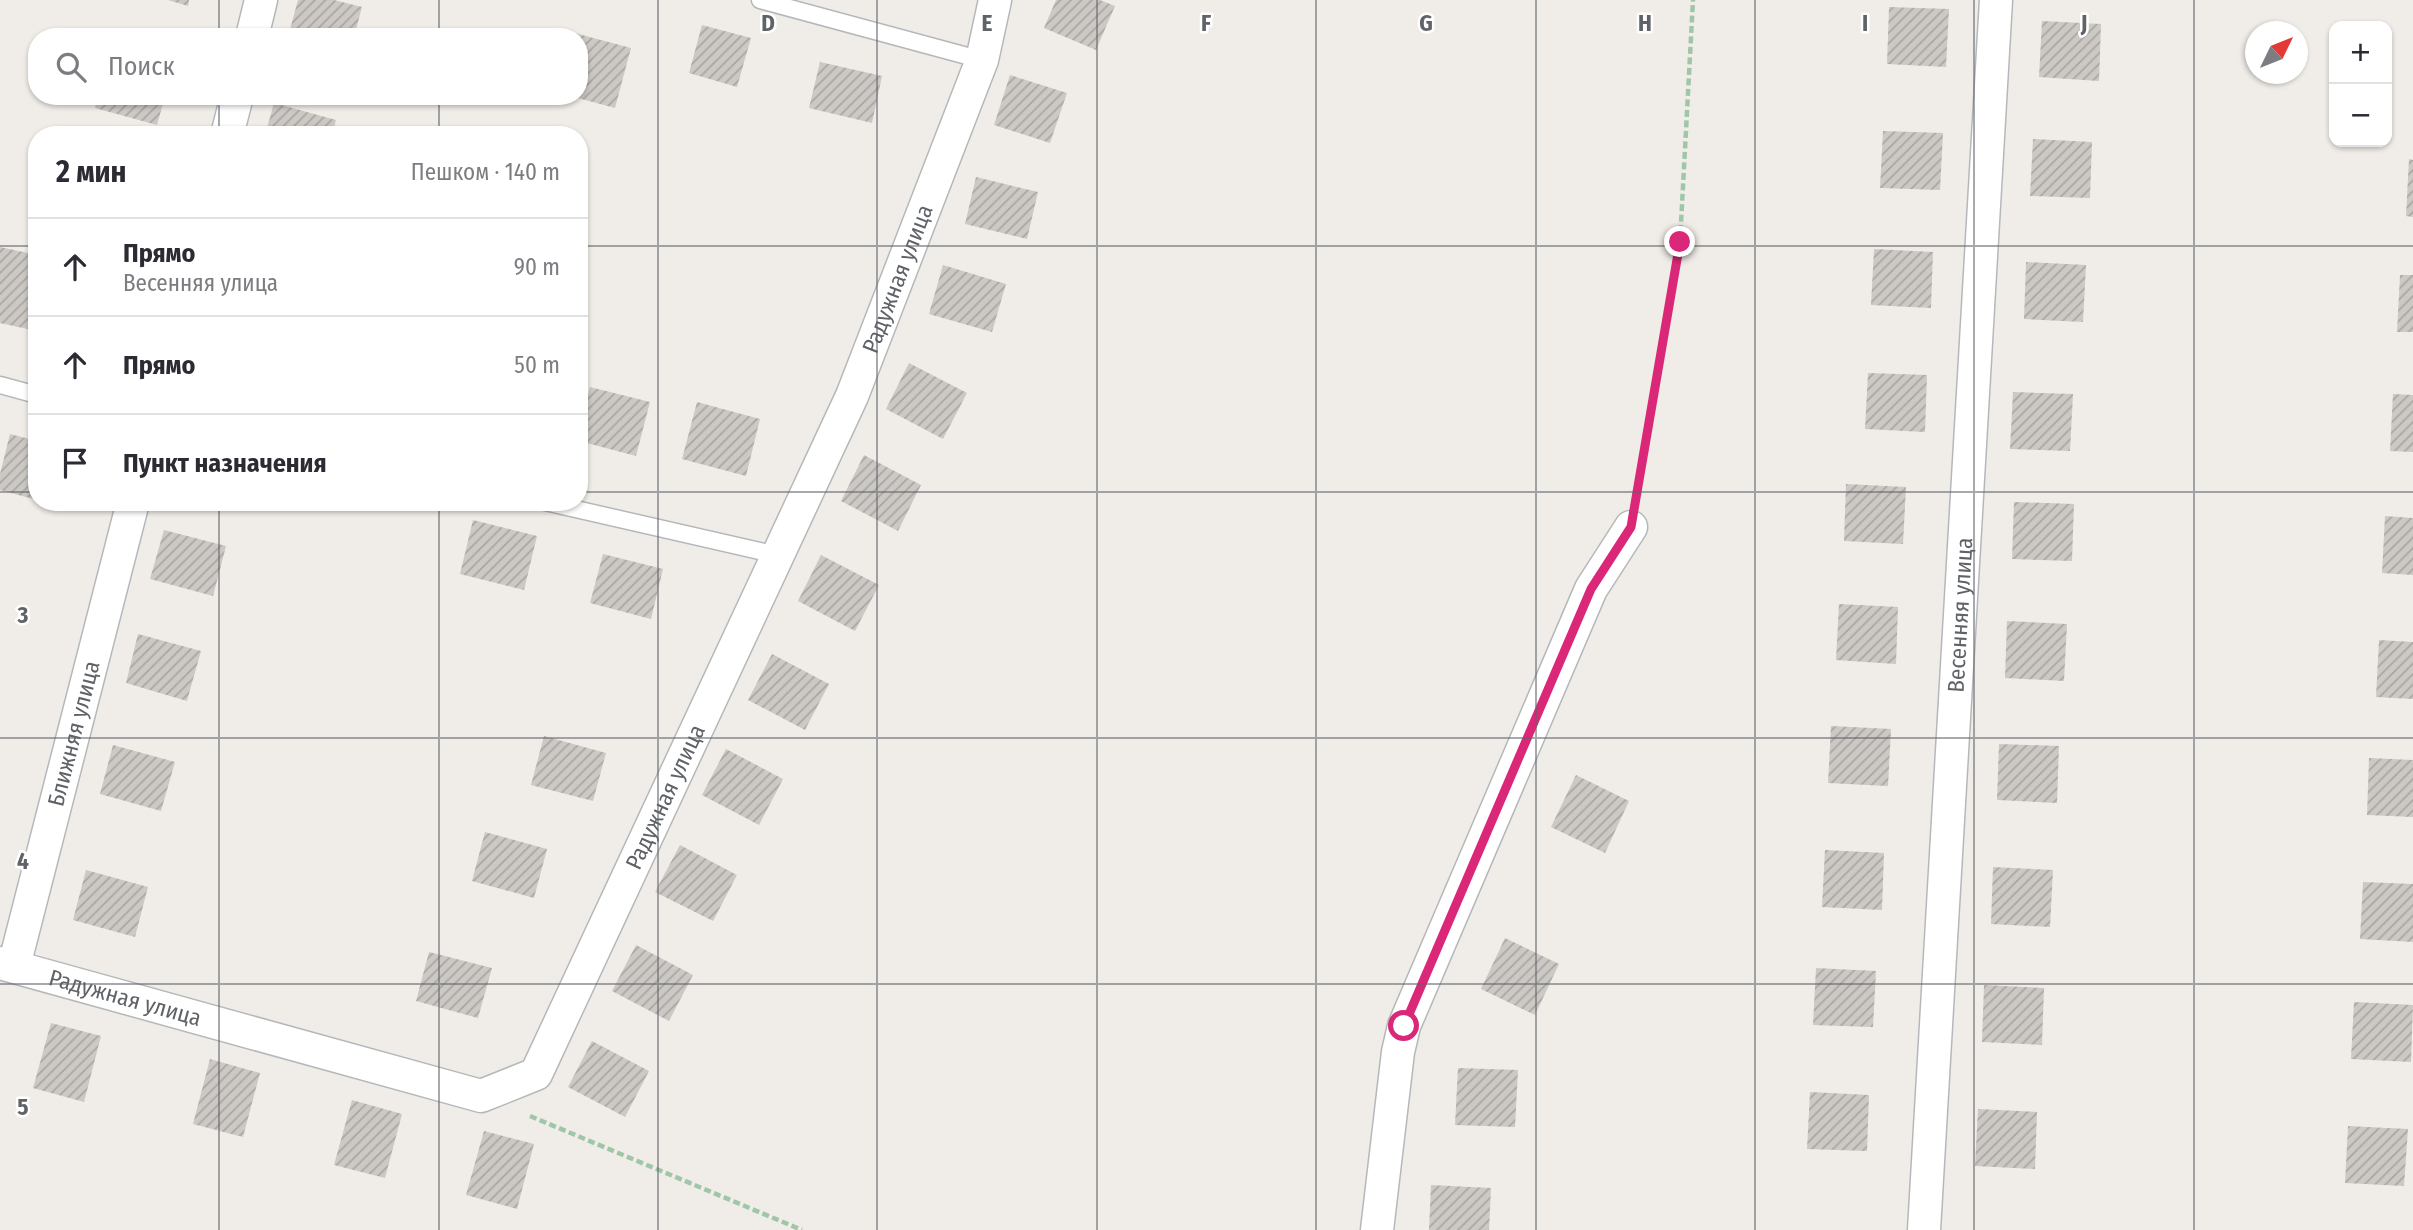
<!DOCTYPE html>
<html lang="ru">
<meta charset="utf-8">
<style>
:root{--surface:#fff;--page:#f7f7f7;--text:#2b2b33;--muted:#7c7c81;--line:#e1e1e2}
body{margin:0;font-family:"Fira Sans Condensed",sans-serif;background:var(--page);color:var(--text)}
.controls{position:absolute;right:21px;top:21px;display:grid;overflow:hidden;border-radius:14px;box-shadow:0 2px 5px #0004}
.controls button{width:63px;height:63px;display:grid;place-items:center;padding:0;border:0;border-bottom:2px solid var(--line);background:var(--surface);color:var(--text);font:35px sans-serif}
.compass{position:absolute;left:2245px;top:21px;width:63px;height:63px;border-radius:50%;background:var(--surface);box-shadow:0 2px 5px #0004;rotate:47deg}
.stop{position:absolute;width:21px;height:21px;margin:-16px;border:5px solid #db2777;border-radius:50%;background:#fff}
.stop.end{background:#db2777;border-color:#fff;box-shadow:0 2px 7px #0008}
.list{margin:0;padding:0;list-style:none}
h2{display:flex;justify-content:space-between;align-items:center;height:91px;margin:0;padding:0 28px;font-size:30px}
h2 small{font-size:23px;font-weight:400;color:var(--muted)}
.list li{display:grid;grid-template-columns:46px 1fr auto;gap:21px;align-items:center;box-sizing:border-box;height:98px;padding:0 28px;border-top:2px solid var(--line)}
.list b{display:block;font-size:26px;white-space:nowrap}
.list p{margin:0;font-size:23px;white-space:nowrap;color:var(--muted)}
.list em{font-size:23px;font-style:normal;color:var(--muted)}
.icon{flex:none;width:38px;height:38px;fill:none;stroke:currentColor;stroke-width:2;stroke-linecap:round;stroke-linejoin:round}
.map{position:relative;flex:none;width:2413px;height:1230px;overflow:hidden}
.search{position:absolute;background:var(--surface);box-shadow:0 2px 5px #0004;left:28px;top:28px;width:560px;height:77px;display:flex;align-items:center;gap:18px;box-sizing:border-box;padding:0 24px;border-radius:28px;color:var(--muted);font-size:26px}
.panel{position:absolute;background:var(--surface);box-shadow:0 2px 5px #0004;left:28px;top:126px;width:560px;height:385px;border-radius:28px}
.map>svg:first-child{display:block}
.building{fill:url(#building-hatch)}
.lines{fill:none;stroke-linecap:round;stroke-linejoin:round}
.service-casing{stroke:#b5b8bb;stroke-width:19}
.minor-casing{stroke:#b5b8bb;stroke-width:35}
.path{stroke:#a0c6a8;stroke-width:4.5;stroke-dasharray:7 3.5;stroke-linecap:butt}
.service{stroke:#fff;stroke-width:16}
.minor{stroke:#fff;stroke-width:32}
.route{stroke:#db2777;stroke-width:9}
.grid{fill:none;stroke:#5f6367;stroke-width:2;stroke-opacity:0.55}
.labels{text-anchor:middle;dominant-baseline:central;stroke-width:5;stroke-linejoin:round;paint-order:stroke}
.street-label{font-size:23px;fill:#5f6367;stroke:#fff}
.grid-label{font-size:23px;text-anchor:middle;font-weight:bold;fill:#5f6367;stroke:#fff;stroke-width:5;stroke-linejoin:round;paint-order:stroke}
</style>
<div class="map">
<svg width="2413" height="1230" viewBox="0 0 2413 1230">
<defs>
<pattern id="building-hatch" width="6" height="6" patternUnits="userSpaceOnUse" patternTransform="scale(1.75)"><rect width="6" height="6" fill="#ccc8c4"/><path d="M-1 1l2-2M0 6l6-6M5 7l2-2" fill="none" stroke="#a9a6a3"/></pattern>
</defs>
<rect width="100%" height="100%" fill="#f0ede8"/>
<path class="building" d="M 168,0 L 189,0 L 188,6 Z
M 298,0 L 334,0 L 362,7 L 354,37 L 288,37 Z
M 1056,0 L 1100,0 L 1115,6 L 1096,50 L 1044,28 Z
M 1889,7 L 1949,9 L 1946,67 L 1887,64 Z
M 2042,21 L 2101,24 L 2099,81 L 2039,77 Z
M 702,25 L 751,38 L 737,87 L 689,73 Z
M 567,31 L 631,48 L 615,108 L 574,97 L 579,96 L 579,37 L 566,37 Z
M 820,62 L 882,76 L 872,123 L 809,108 Z
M 1010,75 L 1067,93 L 1050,143 L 994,125 Z
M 98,96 L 165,96 L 157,125 L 95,108 Z
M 274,103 L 336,120 L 332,135 L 265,135 Z
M 1883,131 L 1943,133 L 1940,190 L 1880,188 Z
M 2033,139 L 2092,142 L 2090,198 L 2030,196 Z
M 2409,159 L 2413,160 L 2413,217 L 2406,216 Z
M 976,177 L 1038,192 L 1027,239 L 965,224 Z
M 0,247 L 37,255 L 37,331 L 0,323 Z
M 1874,249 L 1933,252 L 1931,308 L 1871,305 Z
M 2026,262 L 2086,265 L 2083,322 L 2024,319 Z
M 943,265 L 1006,284 L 992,332 L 929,314 Z
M 2400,275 L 2413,275 L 2413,332 L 2397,332 Z
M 909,363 L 967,393 L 943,439 L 886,409 Z
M 1868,373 L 1927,375 L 1925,432 L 1865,429 Z
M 590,387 L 650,402 L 636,456 L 579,441 L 579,430 Z
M 2013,392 L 2073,394 L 2070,451 L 2010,449 Z
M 2393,394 L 2413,395 L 2413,452 L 2390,451 Z
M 697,402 L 760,419 L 746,476 L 682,459 Z
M 10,434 L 37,441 L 37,500 L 0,490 L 0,474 Z
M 864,455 L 921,485 L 898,531 L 841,501 Z
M 1846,484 L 1906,487 L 1903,544 L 1844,541 Z
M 48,502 L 69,502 L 67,508 Z
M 2014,502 L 2074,504 L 2072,561 L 2012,559 Z
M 2385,516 L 2413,518 L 2413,575 L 2382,573 Z
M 473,520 L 537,536 L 524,590 L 460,574 Z
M 164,530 L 226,546 L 213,596 L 150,579 Z
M 603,554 L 663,569 L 651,619 L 590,603 Z
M 821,555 L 879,585 L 855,631 L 798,601 Z
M 1839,604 L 1898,607 L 1896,664 L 1836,660 Z
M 2007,621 L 2067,624 L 2064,681 L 2005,678 Z
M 138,634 L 201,651 L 187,701 L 126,683 Z
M 2379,640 L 2413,642 L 2413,699 L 2376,697 Z
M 772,654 L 829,684 L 805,730 L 748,700 Z
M 1831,726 L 1891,729 L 1888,786 L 1828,783 Z
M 544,736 L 606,753 L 593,801 L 531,785 Z
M 1999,744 L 2059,746 L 2057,803 L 1997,800 Z
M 113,745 L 175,762 L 161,811 L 100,794 Z
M 726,749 L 783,779 L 759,825 L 702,795 Z
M 2369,758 L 2413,760 L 2413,817 L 2367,815 Z
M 1576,775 L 1629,801 L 1605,853 L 1551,827 Z
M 485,832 L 547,849 L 534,898 L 472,881 Z
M 680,845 L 737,875 L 713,921 L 655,892 Z
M 1825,850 L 1884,853 L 1882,910 L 1822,907 Z
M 1993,867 L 2053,870 L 2050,927 L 1991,924 Z
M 86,870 L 148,887 L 135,937 L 73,920 Z
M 2363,882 L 2413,884 L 2413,942 L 2360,939 Z
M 1505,938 L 1559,964 L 1535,1015 L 1481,989 Z
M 636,945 L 693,975 L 669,1021 L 612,991 Z
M 429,952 L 492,968 L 478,1018 L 416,1001 Z
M 1816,968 L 1876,971 L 1873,1027 L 1813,1025 Z
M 1984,985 L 2044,988 L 2042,1045 L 1982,1042 Z
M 2354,1002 L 2413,1005 L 2411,1062 L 2351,1059 Z
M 51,1023 L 101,1036 L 84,1102 L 33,1088 Z
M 592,1041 L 649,1071 L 625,1117 L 568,1087 Z
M 210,1059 L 260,1073 L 243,1137 L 193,1124 Z
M 1458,1068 L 1518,1070 L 1515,1127 L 1455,1125 Z
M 1810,1092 L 1869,1095 L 1867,1151 L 1807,1149 Z
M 352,1100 L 402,1114 L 385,1178 L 334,1165 Z
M 1978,1109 L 2037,1112 L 2035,1169 L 1975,1166 Z
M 2348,1126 L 2408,1129 L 2404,1186 L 2345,1183 Z
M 484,1131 L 534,1144 L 517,1209 L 466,1195 Z
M 1431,1185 L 1491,1188 L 1489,1230 L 1429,1230 Z"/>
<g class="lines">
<defs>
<path id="service" d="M 760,0 L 982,60
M 0,385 L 37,395
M 545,502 L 777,555"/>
<g id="minor">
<path d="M 252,37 L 261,0"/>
<path d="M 227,135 L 237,96"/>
<path id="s1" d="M 0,963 L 481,1096 L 536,1074 L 852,396 L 982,60 L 995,0"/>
<path id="s2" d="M 14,966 L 133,502"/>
<path d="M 1377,1230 L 1398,1052 L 1404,1026 L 1591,589 L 1631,527"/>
<path id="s3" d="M 1924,1230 L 1996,0"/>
</g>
</defs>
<use href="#service" class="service-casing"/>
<use href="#minor" class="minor-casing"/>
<path class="path" d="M 1637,491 L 1680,242 L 1693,0
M 530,1116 L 802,1230"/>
<use href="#service" class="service"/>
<use href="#minor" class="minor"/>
</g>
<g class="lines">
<path class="route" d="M 1404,1026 L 1591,589 L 1631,527 L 1680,242"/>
</g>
<path class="grid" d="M 219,0 L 219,37M 439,0 L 439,37M 658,0 L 658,1230M 877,0 L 877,1230M 1097,0 L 1097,1230M 1316,0 L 1316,1230M 1536,0 L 1536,1230M 1755,0 L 1755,1230M 1974,0 L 1974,1230M 2194,0 L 2194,1230M 219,96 L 219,135M 439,96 L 439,135M 0,246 L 37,246M 579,246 L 2413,246M 0,492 L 37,492M 579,492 L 2413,492M 219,502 L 219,1230M 439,502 L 439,1230M 0,738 L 2413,738M 0,984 L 2413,984"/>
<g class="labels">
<g class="street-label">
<text stroke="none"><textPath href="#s1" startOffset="1432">Радужная улица</textPath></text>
<text stroke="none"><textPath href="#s3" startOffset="616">Весенняя улица</textPath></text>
<text stroke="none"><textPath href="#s2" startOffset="240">Ближняя улица</textPath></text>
<text stroke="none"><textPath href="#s1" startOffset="864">Радужная улица</textPath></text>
<text stroke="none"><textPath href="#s1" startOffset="130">Радужная улица</textPath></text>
</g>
</g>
<g class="grid-label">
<text x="768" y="31">D</text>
<text x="987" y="31">E</text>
<text x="1206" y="31">F</text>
<text x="1426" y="31">G</text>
<text x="1645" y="31">H</text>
<text x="1865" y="31">I</text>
<text x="2084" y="31">J</text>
<text x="23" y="623">3</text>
<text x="23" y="869">4</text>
<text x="23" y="1115">5</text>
</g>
</svg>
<div class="controls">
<button>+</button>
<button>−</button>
</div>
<svg class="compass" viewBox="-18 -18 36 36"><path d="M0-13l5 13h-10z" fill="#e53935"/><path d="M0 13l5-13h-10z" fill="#7c7c81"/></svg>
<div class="stop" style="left:1404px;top:1026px"></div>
<div class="stop end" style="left:1680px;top:242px"></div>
<div class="search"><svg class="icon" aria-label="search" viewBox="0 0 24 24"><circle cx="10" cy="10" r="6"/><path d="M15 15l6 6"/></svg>Поиск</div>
<section class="panel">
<h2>2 мин<small>Пешком · 140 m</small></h2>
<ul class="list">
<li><svg class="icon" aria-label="ahead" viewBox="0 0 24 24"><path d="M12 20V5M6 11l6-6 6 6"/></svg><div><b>Прямо</b><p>Весенняя улица</p></div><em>90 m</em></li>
<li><svg class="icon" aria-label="ahead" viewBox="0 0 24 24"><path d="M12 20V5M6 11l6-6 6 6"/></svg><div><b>Прямо</b></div><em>50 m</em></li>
<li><svg class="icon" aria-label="arrive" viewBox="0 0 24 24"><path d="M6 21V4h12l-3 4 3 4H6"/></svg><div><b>Пункт назначения</b></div></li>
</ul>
</section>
</div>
